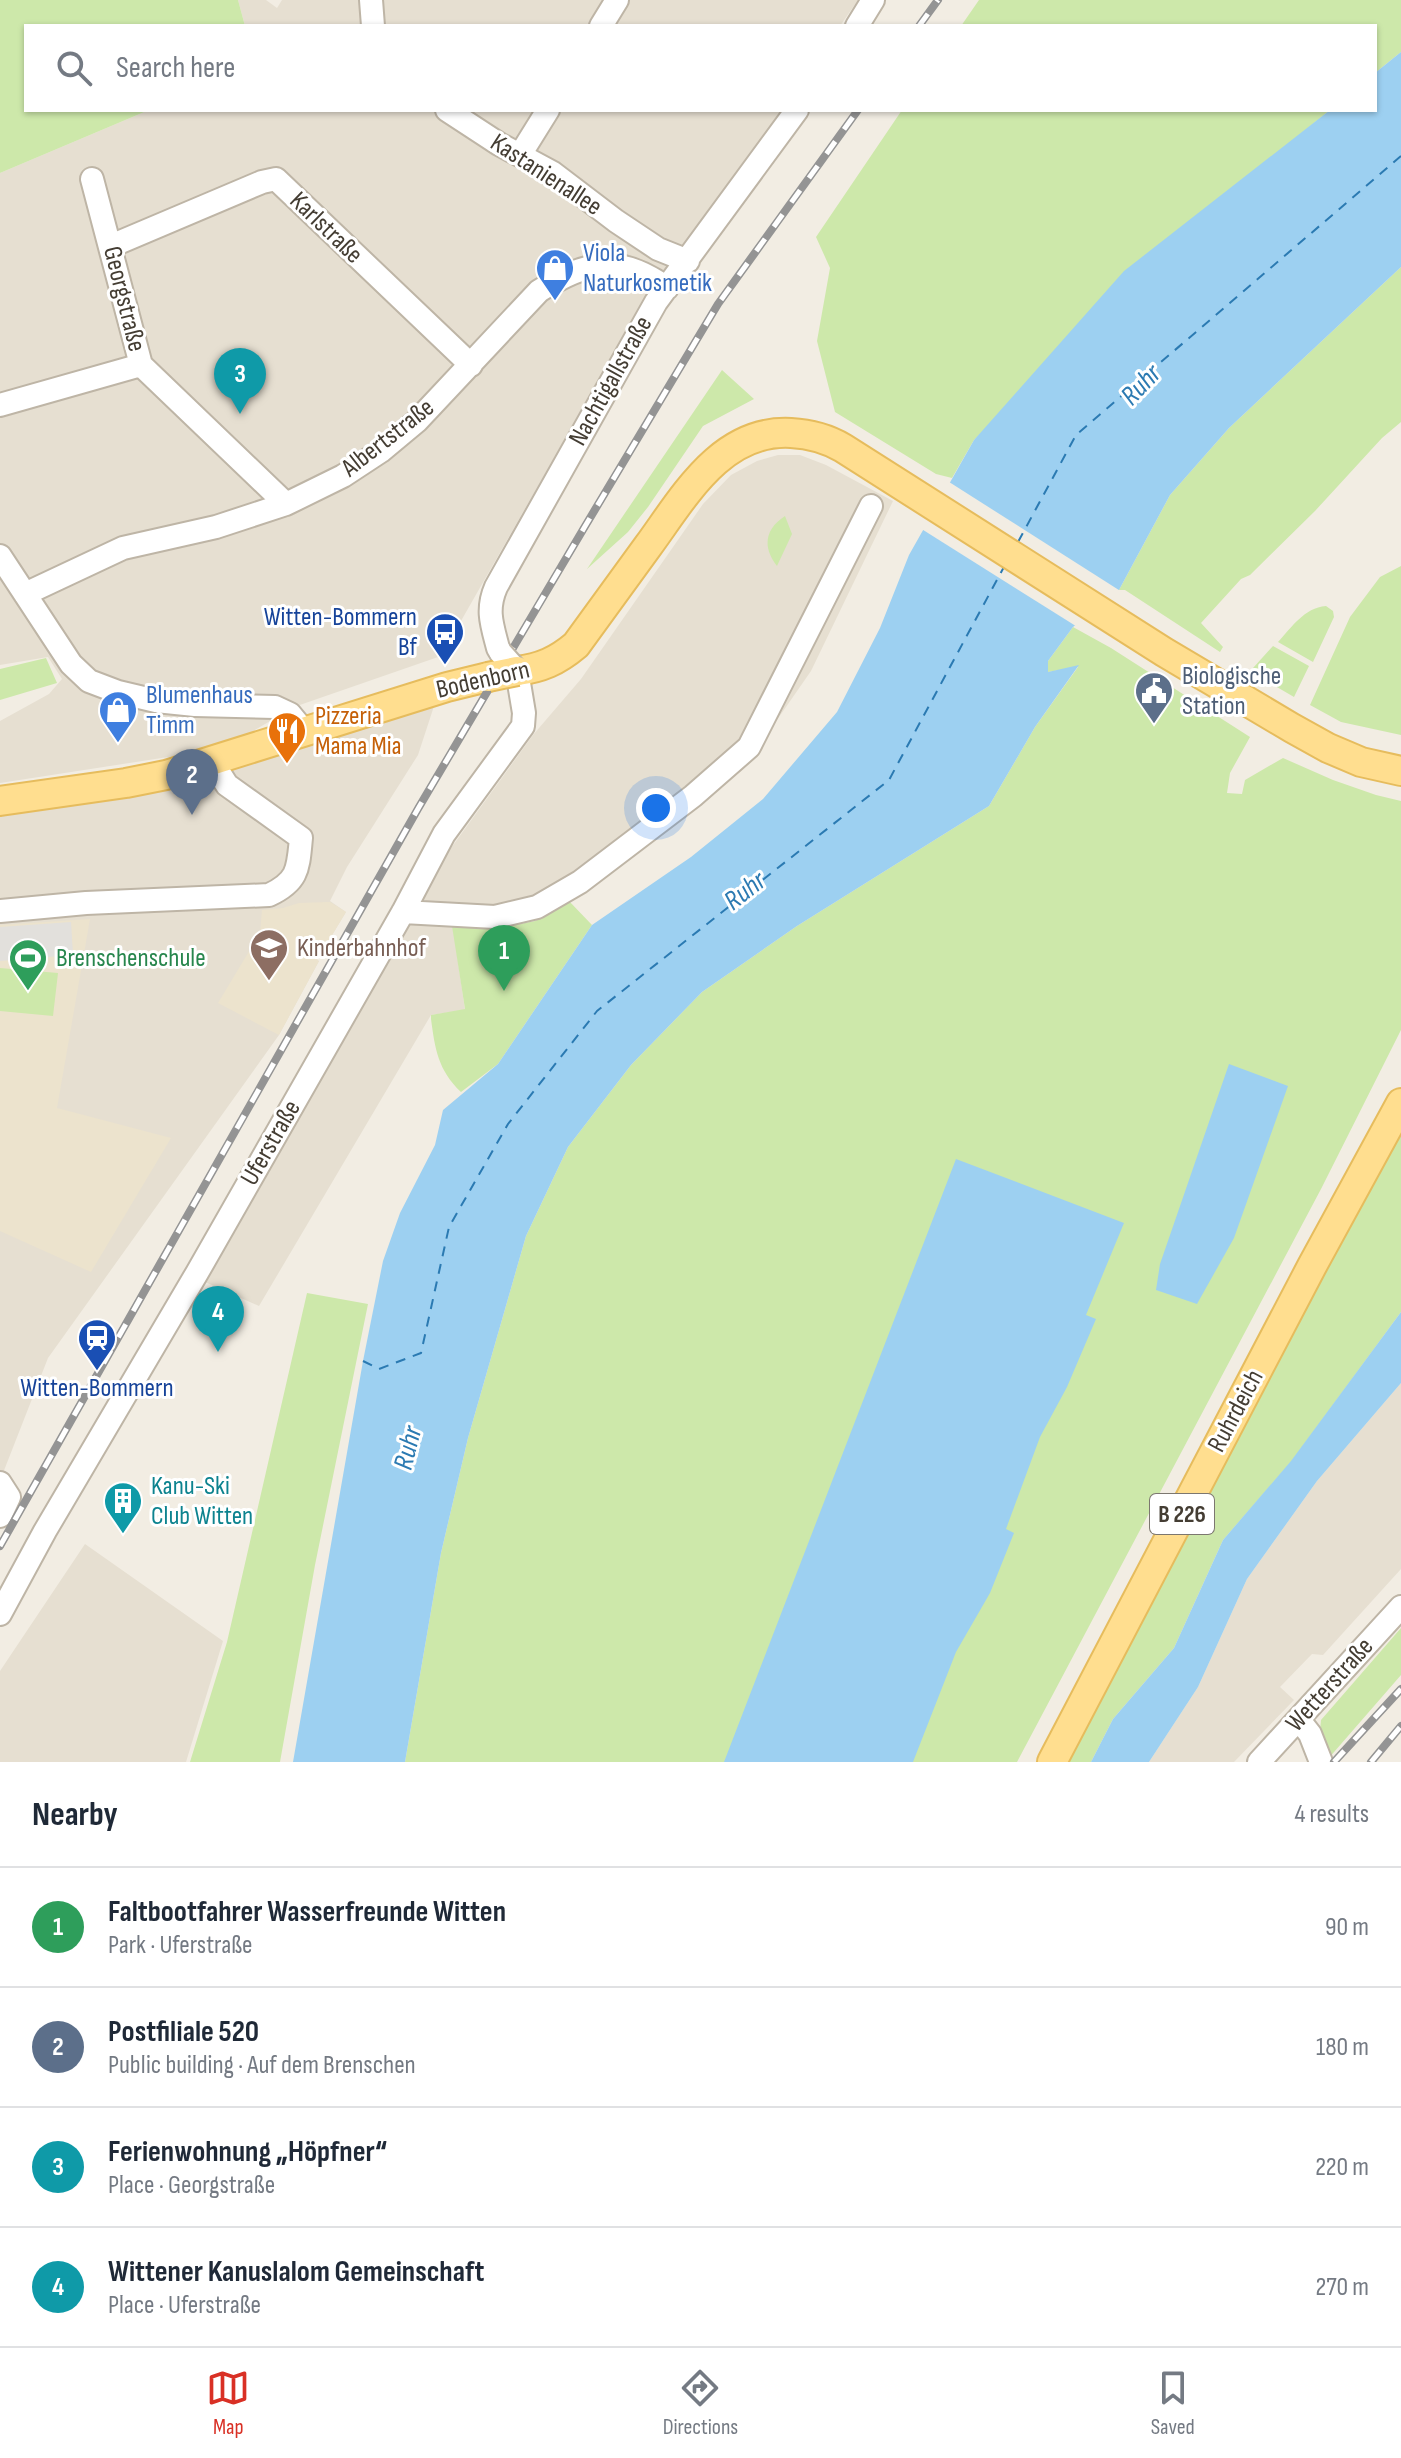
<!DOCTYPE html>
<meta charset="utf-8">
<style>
:root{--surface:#fff;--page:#f6f6f7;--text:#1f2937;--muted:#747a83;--line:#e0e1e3;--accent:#d93025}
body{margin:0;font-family:"Sofia Sans Condensed",sans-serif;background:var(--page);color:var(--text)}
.you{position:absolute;left:656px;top:808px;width:28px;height:28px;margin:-20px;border:6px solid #fff;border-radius:50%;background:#1a73e8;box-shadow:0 0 0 12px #1a73e833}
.badge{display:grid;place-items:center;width:52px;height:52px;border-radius:50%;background:var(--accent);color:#fff;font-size:26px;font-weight:700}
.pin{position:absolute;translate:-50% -66px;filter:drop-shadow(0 2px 4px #0008)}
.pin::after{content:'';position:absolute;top:42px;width:28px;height:24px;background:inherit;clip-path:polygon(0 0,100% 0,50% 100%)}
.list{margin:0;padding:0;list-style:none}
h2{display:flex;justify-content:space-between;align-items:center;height:104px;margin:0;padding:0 32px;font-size:34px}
h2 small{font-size:26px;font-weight:400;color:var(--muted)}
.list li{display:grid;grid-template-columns:52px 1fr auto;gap:24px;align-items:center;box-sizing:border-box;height:120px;padding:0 32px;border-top:2px solid var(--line)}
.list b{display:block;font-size:30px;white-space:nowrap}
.list p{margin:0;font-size:26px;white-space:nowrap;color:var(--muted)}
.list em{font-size:26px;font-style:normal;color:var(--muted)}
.icon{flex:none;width:44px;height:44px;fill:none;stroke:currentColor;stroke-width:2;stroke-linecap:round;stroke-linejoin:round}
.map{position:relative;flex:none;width:1401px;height:1762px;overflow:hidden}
.search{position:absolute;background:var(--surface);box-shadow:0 2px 6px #0004;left:24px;right:24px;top:24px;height:88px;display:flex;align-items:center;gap:20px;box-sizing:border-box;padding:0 28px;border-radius:0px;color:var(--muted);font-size:30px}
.sheet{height:584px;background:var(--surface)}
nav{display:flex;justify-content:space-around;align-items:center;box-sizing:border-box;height:112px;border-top:2px solid var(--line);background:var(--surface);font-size:22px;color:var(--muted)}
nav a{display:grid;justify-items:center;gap:4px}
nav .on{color:var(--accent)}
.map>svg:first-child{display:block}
.residential{fill:#e6dfd1}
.education{fill:#ece3cd}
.green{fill:#cde8aa}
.parking{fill:#e2e0dc}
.water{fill:#9dd0f1}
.pier{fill:#f2ede3}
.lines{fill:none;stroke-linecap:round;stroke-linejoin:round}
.ferry{stroke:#2b7ab2;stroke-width:2;stroke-dasharray:10 8;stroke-linecap:butt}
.minor-casing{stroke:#beb5a6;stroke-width:26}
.major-casing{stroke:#e6bc5d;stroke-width:32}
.minor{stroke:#fff;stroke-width:22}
.major{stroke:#ffde8f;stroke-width:28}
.rail-casing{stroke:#949494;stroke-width:8}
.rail{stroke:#fff;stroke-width:5;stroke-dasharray:15;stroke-linecap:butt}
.minor-bridge-casing{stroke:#beb5a6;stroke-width:26;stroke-linecap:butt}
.major-bridge-casing{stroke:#e6bc5d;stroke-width:32;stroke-linecap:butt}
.minor-bridge{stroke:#fff;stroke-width:22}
.major-bridge{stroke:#ffde8f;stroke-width:28}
.labels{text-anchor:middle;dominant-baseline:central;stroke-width:6;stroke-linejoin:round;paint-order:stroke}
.shield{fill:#fff;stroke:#7c7770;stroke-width:2}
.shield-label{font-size:24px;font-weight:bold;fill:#443d33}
.street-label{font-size:26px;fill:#443d33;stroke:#fff}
.shop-label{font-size:26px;fill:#366cbe;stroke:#fff;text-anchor:start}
.transit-label{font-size:26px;fill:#164399;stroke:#fff;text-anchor:end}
.service-label{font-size:26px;fill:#4e5e75;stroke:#fff;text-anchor:start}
.food-label{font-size:26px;fill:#c56008;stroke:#fff;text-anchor:start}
.education-label{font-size:26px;fill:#785e54;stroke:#fff;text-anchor:start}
.leisure-label{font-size:26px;fill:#27864d;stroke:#fff;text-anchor:start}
.culture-label{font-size:26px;fill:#0d838f;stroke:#fff;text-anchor:start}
.water-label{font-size:28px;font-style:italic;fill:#2b7ab2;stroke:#fff}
</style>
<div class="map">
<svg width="1401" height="1762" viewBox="0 0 1401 1762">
<rect width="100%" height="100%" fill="#f2ede3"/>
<path class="residential" d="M 238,0 L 266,0 L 277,8 L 282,0 L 858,0 L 840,26 L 245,26 Z
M 149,110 L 783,110 L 616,349 L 441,656 L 294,707 L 248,734 L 194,753 L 0,783 L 0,721 L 49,694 L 62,679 L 48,657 L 0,665 L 0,173 Z
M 778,455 L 800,455 L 826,465 L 893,501 L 811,671 L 743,769 L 650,827 L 536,905 L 451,913 L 465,1010 L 431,1015 L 259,1306 L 203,1281 L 409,906 L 533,735 L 581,679 L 703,504 L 731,475 L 757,461 Z
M 436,700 L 418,755 L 347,867 L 330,901 L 346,912 L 317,960 L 319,961 L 279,1035 L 48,1358 L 3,1473 L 0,1470 L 0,816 L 209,771 Z
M 1401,1383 L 1401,1569 L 1323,1655 L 1312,1654 L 1280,1687 L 1294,1700 L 1234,1762 L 1149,1762 L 1198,1687 L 1247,1579 L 1317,1481 Z
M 85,1544 L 223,1641 L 186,1762 L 0,1762 L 0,1671 Z"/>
<path class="education" d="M 330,902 L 346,912 L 317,960 L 319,961 L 279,1035 L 218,1003 L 260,933 L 262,910 L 283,908 L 299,903 Z
M 90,919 L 57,1108 L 171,1138 L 91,1272 L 0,1231 L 0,925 Z"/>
<path class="green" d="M 0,0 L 238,0 L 245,26 L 26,26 L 26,110 L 149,110 L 0,173 Z
M 979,0 L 1401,0 L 1401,52 L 1375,73 L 1375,26 L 961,26 Z
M 902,110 L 1330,110 L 1298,136 L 974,440 L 952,478 L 936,474 L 835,412 L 817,341 L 830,268 L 816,237 Z
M 1401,267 L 1401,422 L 1382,438 L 1315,511 L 1250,575 L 1241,579 L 1201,623 L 1223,647 L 1220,652 L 1125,590 L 1119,590 L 1170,495 L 1229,428 Z
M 722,370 L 754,399 L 703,426 L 648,507 L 628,532 L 587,569 Z
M 785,516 L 792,534 L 777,566 C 762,547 765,529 785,516 Z
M 1401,566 L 1401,735 L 1341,722 L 1310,705 L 1350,617 L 1380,577 Z
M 1326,606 L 1333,611 L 1334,617 L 1313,662 L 1278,642 C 1292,627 1304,608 1326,606 Z
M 1073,627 L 1111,648 L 1250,737 L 1230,773 L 1227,793 L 1242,794 L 1245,780 L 1283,758 L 1333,780 L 1376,795 L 1401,801 L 1401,1030 L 1321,1189 L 1017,1762 L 405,1762 L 441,1553 L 468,1438 L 526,1236 L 568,1147 L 631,1065 L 702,992 L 797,926 L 989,806 L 1035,727 L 1078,667 L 1048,672 L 1048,661 Z
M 1273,646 L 1309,666 L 1294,697 L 1256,675 L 1257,670 L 1253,668 Z
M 46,658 L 57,683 L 0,700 L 0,669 Z
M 569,901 L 592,925 L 498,1064 L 461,1092 C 438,1070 435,1049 431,1019 L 431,1015 L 465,1009 L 452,926 L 494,929 L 535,921 Z
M 0,968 L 58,973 L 53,1016 L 0,1011 Z
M 1401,1136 L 1401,1312 L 1291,1462 L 1223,1540 L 1174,1648 L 1113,1719 L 1091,1762 L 1068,1762 L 1378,1170 Z
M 307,1293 L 368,1304 L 315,1565 L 280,1762 L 190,1762 L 227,1642 Z
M 1401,1628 L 1401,1675 L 1328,1759 L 1320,1731 L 1321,1720 Z"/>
<path class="parking" d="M 71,922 L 73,955 L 0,961 L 0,927 Z"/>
<path class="water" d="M 1401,52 L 1401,267 L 1229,428 L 1170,495 L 1119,590 L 1073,627 L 1048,661 L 1048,672 L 1079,665 L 1035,727 L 989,806 L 797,926 L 702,992 L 631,1065 L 568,1147 L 526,1236 L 468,1438 L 441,1553 L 405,1762 L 293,1762 L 363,1361 L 383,1261 L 400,1213 L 435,1145 L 443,1110 L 498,1064 L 592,925 L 691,857 L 763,799 L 837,712 L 880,628 L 909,555 L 974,440 L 1124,271 L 1330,110 L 1375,110 L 1375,73 Z
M 1229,1064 L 1288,1086 L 1234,1238 L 1197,1304 L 1156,1290 L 1160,1264 Z
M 956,1159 L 1124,1223 L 1086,1315 L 1096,1319 L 1067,1387 L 1040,1437 L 1006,1529 L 1014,1533 L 990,1593 L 956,1652 L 913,1762 L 724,1762 Z
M 1401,1312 L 1401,1383 L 1317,1481 L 1247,1579 L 1198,1687 L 1149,1762 L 1091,1762 L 1113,1719 L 1174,1648 L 1223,1540 L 1291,1461 Z"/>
<path class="pier" d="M 946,480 L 1122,592 L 1079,628 L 920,528 Z"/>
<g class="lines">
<path class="ferry" d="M 1018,542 L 1076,435 L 1401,156
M 363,1361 L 379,1369 L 421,1353 L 449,1227 L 508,1124 L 597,1011 L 889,780 L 1005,565"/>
<defs>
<path id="minor" d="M 371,0 L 373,26
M 601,26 L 617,0
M 857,26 L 873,0
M 447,110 L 499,144 L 553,173 L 616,221 L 658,249 L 688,261
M 520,155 L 548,110
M 92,179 L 141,365 L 286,504
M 111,246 L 262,182 L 276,179 L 471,365
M 0,405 L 141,365
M 0,556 L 71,664 L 89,681 L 118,692 L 156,701 L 195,705 L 275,707 L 290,714 L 304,731
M 25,594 L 123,548 L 216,527 L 286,504 L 343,476 L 381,451 L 417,421 L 539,291 C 587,261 618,253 667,288
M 501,653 L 498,648 C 492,625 486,610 496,587 L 656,302 L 797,110
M 0,911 L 86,903 L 269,895 C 299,881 298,868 301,838 L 227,785 L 220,774 L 216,759
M 403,912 L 495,917 L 537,907 L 580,882 L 693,796 L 749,747 L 871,506
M 0,1483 L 9,1497 L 0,1516
M 0,1614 L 45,1531 L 197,1273 L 403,912 L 444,834 L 523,726 L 524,713 L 517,671
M 1299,1720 L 1310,1734 L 1321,1762
M 1259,1762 L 1401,1607"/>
<path id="major" d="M 517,671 C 541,668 557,661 576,645 C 600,612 624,579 648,546 C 684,497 721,429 791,433 C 810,434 826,438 843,448 L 1164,652 L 1292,728 L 1328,748 L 1361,762 L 1401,771
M 0,801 L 126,783 L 166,775 L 447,687 L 488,677
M 1052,1762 L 1312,1266 L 1401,1103"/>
</defs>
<use href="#minor" class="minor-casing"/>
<use href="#major" class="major-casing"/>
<use href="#minor" class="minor"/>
<use href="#major" class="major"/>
<defs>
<path id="rail" d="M 919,26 L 938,0
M 0,1546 L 419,807 L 584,528 L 718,304 L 858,110
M 1334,1762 L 1401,1689
M 1371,1762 L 1401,1726"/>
</defs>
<use href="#rail" class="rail-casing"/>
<use href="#rail" class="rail"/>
<defs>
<path id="minor-bridge" d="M 501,653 L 517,671"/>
<path id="major-bridge" d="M 488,677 L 517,671"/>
</defs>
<use href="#minor-bridge" class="minor-bridge-casing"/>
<use href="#major-bridge" class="major-bridge-casing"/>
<use href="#minor-bridge" class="minor-bridge"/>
<use href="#major-bridge" class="major-bridge"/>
</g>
<defs>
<symbol id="shop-pin" viewBox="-11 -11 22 30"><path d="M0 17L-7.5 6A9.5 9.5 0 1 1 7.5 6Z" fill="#3f7fe0" stroke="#fff"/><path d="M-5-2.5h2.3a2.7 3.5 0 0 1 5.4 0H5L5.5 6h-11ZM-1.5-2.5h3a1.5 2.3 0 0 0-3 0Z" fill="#fff"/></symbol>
<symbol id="bus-pin" viewBox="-11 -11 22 30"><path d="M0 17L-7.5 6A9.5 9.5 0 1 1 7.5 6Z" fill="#1a4fb4" stroke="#fff"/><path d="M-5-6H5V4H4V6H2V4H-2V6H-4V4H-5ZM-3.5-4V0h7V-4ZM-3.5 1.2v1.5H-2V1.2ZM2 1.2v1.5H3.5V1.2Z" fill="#fff"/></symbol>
<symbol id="civic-pin" viewBox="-11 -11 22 30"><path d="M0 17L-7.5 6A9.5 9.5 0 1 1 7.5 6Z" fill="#5c6f8a" stroke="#fff"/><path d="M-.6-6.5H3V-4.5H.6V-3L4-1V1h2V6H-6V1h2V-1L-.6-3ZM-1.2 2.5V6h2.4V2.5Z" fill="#fff"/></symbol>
<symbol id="restaurant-pin" viewBox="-11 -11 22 30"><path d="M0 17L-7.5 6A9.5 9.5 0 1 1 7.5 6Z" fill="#e8710a" stroke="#fff"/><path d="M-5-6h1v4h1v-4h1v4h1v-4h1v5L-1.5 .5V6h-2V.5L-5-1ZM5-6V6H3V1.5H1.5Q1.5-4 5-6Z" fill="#fff"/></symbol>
<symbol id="school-pin" viewBox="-11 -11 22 30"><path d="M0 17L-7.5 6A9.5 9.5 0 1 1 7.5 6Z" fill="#8d6e63" stroke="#fff"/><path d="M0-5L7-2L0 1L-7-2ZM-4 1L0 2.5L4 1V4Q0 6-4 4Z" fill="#fff"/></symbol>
<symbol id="stadium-pin" viewBox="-11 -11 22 30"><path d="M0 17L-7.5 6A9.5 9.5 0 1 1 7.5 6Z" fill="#2e9e5b" stroke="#fff"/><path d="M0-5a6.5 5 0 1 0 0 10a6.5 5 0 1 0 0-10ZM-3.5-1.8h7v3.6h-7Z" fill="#fff"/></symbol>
<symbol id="station-pin" viewBox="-11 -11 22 30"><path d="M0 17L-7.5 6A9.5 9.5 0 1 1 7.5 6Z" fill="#1a4fb4" stroke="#fff"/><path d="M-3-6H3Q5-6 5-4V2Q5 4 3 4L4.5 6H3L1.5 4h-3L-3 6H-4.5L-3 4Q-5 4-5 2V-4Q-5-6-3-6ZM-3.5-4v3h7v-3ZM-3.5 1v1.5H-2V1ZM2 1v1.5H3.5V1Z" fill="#fff"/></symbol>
<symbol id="building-pin" viewBox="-11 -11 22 30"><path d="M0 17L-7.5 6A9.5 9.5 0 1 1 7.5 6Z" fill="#0f9aa8" stroke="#fff"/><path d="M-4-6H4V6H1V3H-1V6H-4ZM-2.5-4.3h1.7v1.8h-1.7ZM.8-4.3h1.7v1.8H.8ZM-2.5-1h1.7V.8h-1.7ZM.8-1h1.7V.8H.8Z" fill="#fff"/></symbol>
</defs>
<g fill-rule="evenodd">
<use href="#shop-pin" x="533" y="246" width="44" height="60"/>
<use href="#bus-pin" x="423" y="610" width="44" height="60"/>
<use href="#civic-pin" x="1132" y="669" width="44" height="60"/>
<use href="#shop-pin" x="96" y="688" width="44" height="60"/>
<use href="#restaurant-pin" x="265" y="709" width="44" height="60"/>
<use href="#school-pin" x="247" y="926" width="44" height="60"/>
<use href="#stadium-pin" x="6" y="936" width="44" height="60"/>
<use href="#station-pin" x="75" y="1316" width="44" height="60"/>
<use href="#building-pin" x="101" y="1479" width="44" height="60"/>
</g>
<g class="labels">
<rect class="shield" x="1150" y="1494" width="64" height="40" rx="6"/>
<g class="shield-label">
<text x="1182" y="1514">B 226</text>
</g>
<g class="street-label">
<text transform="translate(546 175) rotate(33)">Kastanienallee</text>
<text transform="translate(326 228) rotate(44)">Karlstraße</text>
<text transform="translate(124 299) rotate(76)">Georgstraße</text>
<text transform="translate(611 381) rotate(-61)">Nachtigallstraße</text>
<text transform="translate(388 438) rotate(-38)">Albertstraße</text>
<text transform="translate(483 680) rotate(-13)">Bodenborn</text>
<text transform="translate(271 1143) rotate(-60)">Uferstraße</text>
<text transform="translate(1236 1411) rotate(-62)">Ruhrdeich</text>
<text transform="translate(1330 1685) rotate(-48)">Wetterstraße</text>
</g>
<g class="shop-label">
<text x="583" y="253">Viola<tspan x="583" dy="30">Naturkosmetik</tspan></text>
<text x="146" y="695">Blumenhaus<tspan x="146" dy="30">Timm</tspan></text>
</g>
<g class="transit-label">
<text x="417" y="617">Witten-Bommern<tspan x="417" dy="30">Bf</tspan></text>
<text x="97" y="1388" text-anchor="middle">Witten-Bommern</text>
</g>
<g class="service-label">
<text x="1182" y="676">Biologische<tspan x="1182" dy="30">Station</tspan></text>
</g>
<g class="food-label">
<text x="315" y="716">Pizzeria<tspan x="315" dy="30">Mama Mia</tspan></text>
</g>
<g class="education-label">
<text x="297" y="948">Kinderbahnhof</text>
</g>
<g class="leisure-label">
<text x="56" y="958">Brenschenschule</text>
</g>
<g class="culture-label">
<text x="151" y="1486">Kanu-Ski<tspan x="151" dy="30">Club Witten</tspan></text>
</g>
<g class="water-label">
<text transform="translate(1141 385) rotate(-46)">Ruhr</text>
<text transform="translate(745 891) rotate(-38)">Ruhr</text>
<text transform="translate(408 1448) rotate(-76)">Ruhr</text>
</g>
</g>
</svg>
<div class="you"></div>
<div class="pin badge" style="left:504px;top:991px;background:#2e9e5b">1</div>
<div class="pin badge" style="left:192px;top:815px;background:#5c6f8a">2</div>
<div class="pin badge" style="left:240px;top:414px;background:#0f9aa8">3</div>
<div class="pin badge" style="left:218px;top:1352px;background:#0f9aa8">4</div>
<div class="search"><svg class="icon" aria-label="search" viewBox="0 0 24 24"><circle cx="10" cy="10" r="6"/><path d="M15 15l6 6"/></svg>Search here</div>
</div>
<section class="sheet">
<h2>Nearby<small>4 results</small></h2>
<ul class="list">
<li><span class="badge" style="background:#2e9e5b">1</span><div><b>Faltbootfahrer Wasserfreunde Witten</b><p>Park · Uferstraße</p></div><em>90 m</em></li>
<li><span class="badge" style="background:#5c6f8a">2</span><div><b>Postfiliale 520</b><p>Public building · Auf dem Brenschen</p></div><em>180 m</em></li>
<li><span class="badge" style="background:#0f9aa8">3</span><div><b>Ferienwohnung „Höpfner“</b><p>Place · Georgstraße</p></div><em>220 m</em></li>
<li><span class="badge" style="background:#0f9aa8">4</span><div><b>Wittener Kanuslalom Gemeinschaft</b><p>Place · Uferstraße</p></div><em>270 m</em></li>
</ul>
</section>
<nav>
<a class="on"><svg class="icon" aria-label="map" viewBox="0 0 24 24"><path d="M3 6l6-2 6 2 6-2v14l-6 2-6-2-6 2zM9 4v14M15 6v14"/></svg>Map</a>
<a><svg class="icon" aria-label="directions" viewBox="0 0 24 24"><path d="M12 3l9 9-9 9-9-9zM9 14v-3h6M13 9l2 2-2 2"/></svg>Directions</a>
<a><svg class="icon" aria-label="saved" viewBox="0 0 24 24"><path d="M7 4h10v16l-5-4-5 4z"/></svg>Saved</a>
</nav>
